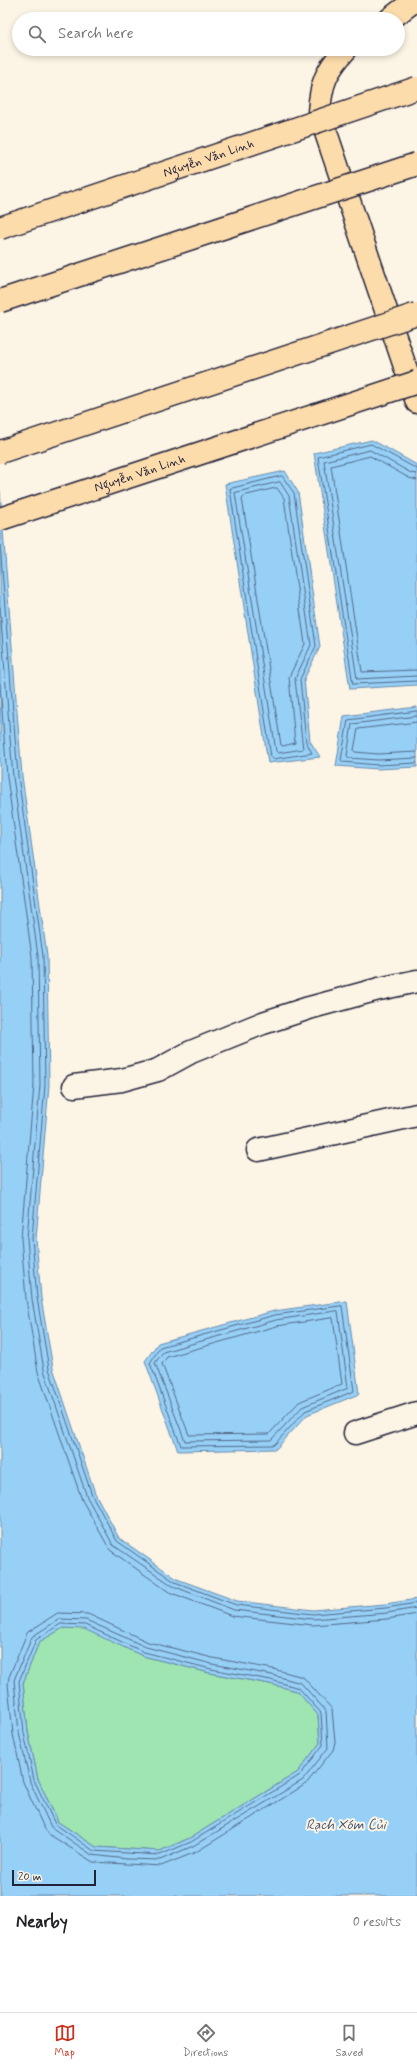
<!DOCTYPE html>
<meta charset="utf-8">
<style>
:root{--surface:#fff;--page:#f6f6f6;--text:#202124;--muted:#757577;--line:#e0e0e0;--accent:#c8321e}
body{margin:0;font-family:Mynerve,sans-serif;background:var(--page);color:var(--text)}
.scale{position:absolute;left:12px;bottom:10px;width:84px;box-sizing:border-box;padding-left:4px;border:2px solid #22223b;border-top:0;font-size:11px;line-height:14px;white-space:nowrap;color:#22223b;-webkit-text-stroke:3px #fcf5e5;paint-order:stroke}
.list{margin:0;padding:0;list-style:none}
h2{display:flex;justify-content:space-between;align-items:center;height:52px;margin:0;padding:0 16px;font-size:17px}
h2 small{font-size:13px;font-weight:400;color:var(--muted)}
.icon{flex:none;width:22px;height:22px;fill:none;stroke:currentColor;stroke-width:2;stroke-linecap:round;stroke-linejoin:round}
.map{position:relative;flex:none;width:417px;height:1896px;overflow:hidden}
.search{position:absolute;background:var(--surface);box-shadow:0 2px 6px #0003;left:12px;right:12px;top:12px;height:44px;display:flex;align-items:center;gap:10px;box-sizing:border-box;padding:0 14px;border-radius:22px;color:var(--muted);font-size:15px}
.sheet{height:116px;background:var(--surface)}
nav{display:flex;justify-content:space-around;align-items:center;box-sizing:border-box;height:56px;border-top:1px solid var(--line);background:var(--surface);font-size:11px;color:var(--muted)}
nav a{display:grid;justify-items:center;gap:2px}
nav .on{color:var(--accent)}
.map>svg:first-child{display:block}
.green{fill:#9ee5b2;stroke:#608476}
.water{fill:#97d0f7;stroke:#688aac;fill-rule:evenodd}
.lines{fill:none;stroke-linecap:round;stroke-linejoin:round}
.shore{stroke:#516886;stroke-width:1}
.minor-casing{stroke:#22223b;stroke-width:25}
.major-casing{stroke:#22223b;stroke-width:25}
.minor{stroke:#fcf5e5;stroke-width:22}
.major{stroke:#fddcac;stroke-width:22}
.major-bridge-casing{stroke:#22223b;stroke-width:25;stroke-linecap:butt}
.highway-bridge-casing{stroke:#22223b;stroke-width:25;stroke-linecap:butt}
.major-bridge{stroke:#fddcac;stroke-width:22}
.highway-bridge{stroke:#fddcac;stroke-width:22}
.labels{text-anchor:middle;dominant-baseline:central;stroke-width:4;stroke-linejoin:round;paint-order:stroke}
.street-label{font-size:13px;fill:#22223b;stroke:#fcf5e5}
.water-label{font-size:14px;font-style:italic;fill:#455673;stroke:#fcf5e5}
</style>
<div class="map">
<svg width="417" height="1896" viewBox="0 0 417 1896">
<rect width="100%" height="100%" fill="#fcf5e5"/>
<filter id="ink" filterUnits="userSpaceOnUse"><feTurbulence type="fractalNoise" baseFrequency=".025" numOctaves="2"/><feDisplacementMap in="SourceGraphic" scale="8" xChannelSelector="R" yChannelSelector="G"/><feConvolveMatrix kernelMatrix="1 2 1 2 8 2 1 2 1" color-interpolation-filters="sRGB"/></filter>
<g filter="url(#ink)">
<path class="green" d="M 63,1628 L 84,1628 L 143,1656 L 210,1673 L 270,1684 L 297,1691 L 318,1715 L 320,1743 L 298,1772 L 190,1838 L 160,1851 L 96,1847 L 58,1822 L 38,1779 L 28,1732 L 23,1683 L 39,1642 Z"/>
<path class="water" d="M 372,440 L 417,465 L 417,685 L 350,689 L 314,453 Z
M 285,471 L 298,492 L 320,647 L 304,679 L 310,741 L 320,757 L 268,763 L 225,484 Z
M 0,491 L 22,776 L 47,956 L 49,1085 L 36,1239 L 41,1298 L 53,1368 L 95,1493 L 119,1538 L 177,1579 L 237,1601 L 313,1610 L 385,1604 L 417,1599 L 417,1896 L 0,1896 ZM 63,1628 L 84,1629 L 143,1656 L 210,1673 L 270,1684 L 297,1691 L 318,1715 L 320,1743 L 298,1772 L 190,1838 L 160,1851 L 96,1847 L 58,1822 L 38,1779 L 28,1732 L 23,1683 L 39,1642 Z
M 417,707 L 417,767 L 378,769 L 336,766 L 344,716 Z
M 347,1301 L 359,1394 L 307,1415 L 276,1449 L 178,1451 L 145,1361 L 158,1343 L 274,1311 Z"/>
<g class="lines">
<path class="shore" d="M 417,469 L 371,444 L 318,457 L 353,684 L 417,681
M 417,474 L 411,473 L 370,450 L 324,461 L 357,679 L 417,676
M 282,476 L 294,493 L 316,646 L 300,679 L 306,742 L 312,753 L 273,759 L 271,757 L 230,489 Z
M 417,480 L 409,478 L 370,456 L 331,466 L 362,672 L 417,670
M 280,482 L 289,496 L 311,645 L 295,679 L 303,749 L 278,753 L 276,751 L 235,493 Z
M 277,488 L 284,498 L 305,644 L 289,677 L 295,743 L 283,746 L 281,745 L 242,498 L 244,496 Z
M 0,543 L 18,776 L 43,956 L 45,1085 L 32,1238 L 37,1298 L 49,1369 L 92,1495 L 117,1541 L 175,1582 L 236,1605 L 313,1614 L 386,1608 L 417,1603
M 0,607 L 13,777 L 38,956 L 40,1085 L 27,1238 L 32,1299 L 44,1370 L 87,1497 L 113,1545 L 173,1586 L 234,1610 L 313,1619 L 387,1613 L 417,1608
M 0,684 L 7,777 L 32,957 L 34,1085 L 21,1238 L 26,1299 L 38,1372 L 82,1500 L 110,1550 L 169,1592 L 232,1616 L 313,1625 L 387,1619 L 417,1614
M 417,711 L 348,720 L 341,760 L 343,762 L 378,765 L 417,763
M 417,716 L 352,724 L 347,756 L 349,758 L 378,760 L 417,758
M 417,722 L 358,729 L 354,750 L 355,752 L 378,754 L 417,752
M 342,1306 L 354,1391 L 305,1411 L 274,1445 L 181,1446 L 150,1363 L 160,1347 L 275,1315 Z
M 338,1311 L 348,1388 L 302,1407 L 271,1440 L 185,1441 L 155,1363 L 163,1352 L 276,1320 Z
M 333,1318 L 342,1384 L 299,1402 L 269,1434 L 189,1435 L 162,1364 L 167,1357 L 277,1326 Z
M 58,1613 L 88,1614 L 148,1642 L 213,1658 L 273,1669 L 303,1677 L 332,1709 L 335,1742 L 333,1750 L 306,1784 L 196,1852 L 161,1866 L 93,1862 L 50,1835 L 44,1828 L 23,1782 L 13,1734 L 8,1684 L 9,1677 L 27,1633 Z
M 60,1619 L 86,1620 L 146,1647 L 212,1664 L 272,1675 L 301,1683 L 326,1711 L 328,1748 L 303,1780 L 193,1846 L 160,1860 L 127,1859 L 92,1855 L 51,1827 L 30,1782 L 19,1733 L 14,1680 L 32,1637 Z
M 61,1624 L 85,1625 L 144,1652 L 211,1669 L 271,1680 L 299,1688 L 321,1713 L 323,1745 L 300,1775 L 191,1842 L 160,1855 L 94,1851 L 55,1824 L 34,1780 L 24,1733 L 19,1681 L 36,1640 Z"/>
<defs>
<path id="minor" d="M 74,1086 L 122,1080 L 158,1070 L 191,1052 L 263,1023 L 309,1008 L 379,989 L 417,981
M 258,1150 L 417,1115
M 355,1433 L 417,1413"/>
<path id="major" d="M 390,19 L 415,0
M 346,49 C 326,71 321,83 319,112 L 417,402"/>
</defs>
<use href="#minor" class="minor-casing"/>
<use href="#major" class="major-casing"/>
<use href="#minor" class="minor"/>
<use href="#major" class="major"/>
<defs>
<g id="major-bridge">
<path id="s1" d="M 0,228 L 417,88"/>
<path id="s2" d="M 0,519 L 417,382"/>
</g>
<path id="highway-bridge" d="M 0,301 L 417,164
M 0,452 L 417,314"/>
</defs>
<use href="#major-bridge" class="major-bridge-casing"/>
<use href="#highway-bridge" class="highway-bridge-casing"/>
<use href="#major-bridge" class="major-bridge"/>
<use href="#highway-bridge" class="highway-bridge"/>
</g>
</g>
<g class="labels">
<g class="street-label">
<text stroke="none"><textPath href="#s1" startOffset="220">Nguyễn Văn Linh</textPath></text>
<text stroke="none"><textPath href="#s2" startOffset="147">Nguyễn Văn Linh</textPath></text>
</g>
<g class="water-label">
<text x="346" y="1825">Rạch Xóm Củi</text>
</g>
</g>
</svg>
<div class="scale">20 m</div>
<div class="search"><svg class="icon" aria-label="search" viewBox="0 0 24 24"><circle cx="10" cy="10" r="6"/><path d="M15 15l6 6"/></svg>Search here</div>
</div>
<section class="sheet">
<h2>Nearby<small>0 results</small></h2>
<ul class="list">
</ul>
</section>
<nav>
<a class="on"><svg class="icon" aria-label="map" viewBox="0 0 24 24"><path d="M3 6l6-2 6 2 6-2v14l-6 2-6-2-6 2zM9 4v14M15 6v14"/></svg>Map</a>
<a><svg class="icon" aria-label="directions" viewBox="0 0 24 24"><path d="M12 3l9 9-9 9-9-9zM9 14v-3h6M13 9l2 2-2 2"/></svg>Directions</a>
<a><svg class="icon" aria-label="saved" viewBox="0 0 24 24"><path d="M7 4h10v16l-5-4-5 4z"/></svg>Saved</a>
</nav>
